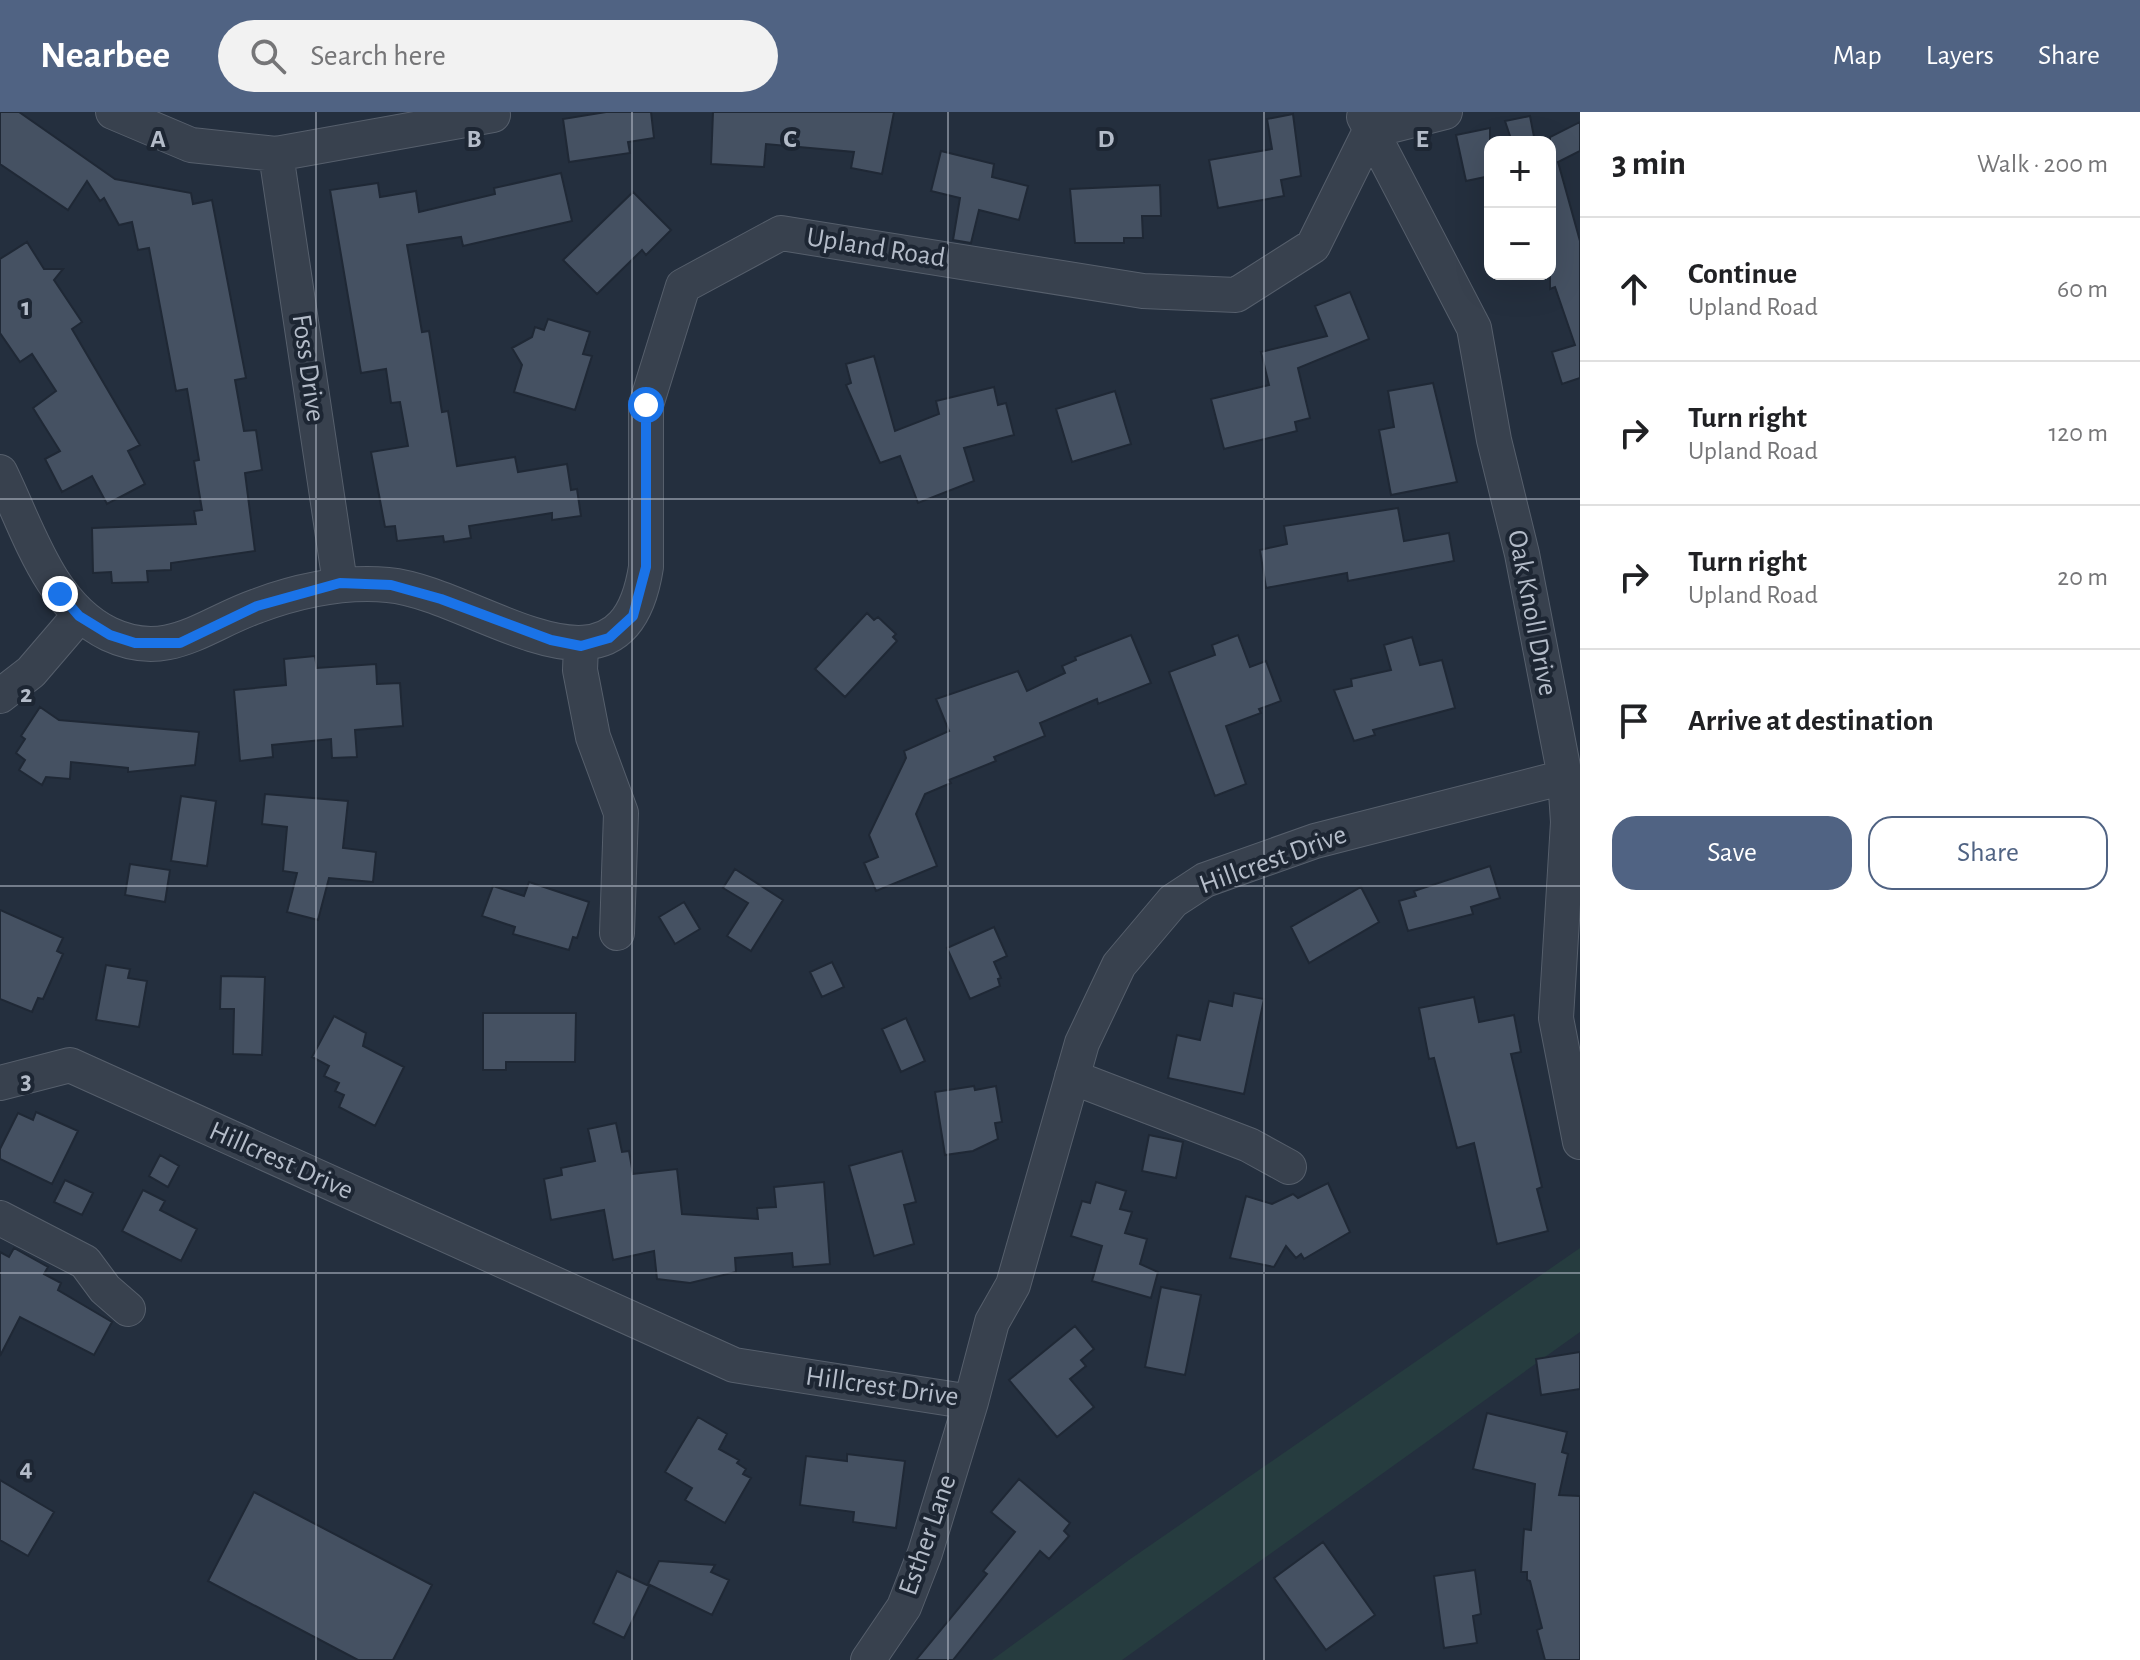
<!DOCTYPE html>
<meta charset="utf-8">
<style>
:root{--surface:#fff;--page:#f2f2f2;--text:#202124;--muted:#757577;--line:#e0e0e0;--accent:#506383}
body{margin:0;font-family:"Alegreya Sans",sans-serif;background:var(--page);color:var(--text)}
.controls{position:absolute;right:24px;top:24px;display:grid;overflow:hidden;border-radius:16px;box-shadow:0 8px 32px #0002}
.controls button{width:72px;height:72px;display:grid;place-items:center;padding:0;border:0;border-bottom:2px solid var(--line);background:var(--surface);color:var(--text);font:40px sans-serif}
.stop{position:absolute;width:24px;height:24px;margin:-18px;border:6px solid #1a73e8;border-radius:50%;background:#fff}
.stop.end{background:#1a73e8;border-color:#fff;box-shadow:0 2px 8px #0008}
.list{margin:0;padding:0;list-style:none}
h2{display:flex;justify-content:space-between;align-items:center;height:104px;margin:0;padding:0 32px;font-size:34px}
h2 small{font-size:26px;font-weight:400;color:var(--muted)}
.list li{display:grid;grid-template-columns:52px 1fr auto;gap:24px;align-items:center;box-sizing:border-box;height:144px;padding:0 32px;border-top:2px solid var(--line)}
.list b{display:block;font-size:30px;white-space:nowrap}
.list p{margin:0;font-size:26px;white-space:nowrap;color:var(--muted)}
.list em{font-size:26px;font-style:normal;color:var(--muted)}
.actions{display:flex;gap:16px;padding:24px 32px}
.actions a{flex:1;padding:18px 0;border:2px solid var(--accent);border-radius:24px;text-align:center;font-size:28px;color:var(--accent)}
.actions .main{background:var(--accent);color:#fff}
.icon{flex:none;width:44px;height:44px;fill:none;stroke:currentColor;stroke-width:2;stroke-linecap:round;stroke-linejoin:round}
.map{position:relative;flex:none;width:1580px;height:1548px;overflow:hidden}
header{display:flex;align-items:center;gap:48px;box-sizing:border-box;height:112px;padding:0 40px;background:var(--accent);color:#fff}
header strong{font-size:38px}
nav{display:flex;gap:44px;margin-inline-start:auto;font-size:28px}
.search{width:560px;height:72px;background:var(--page);display:flex;align-items:center;gap:20px;box-sizing:border-box;padding:0 28px;border-radius:44px;color:var(--muted);font-size:30px}
main{display:flex}
aside{flex:1;background:var(--surface)}
.map>svg:first-child{display:block}
.green{fill:#263c3f}
.building{fill:#455162;stroke:#1f2835;stroke-width:2}
.lines{fill:none;stroke-linecap:round;stroke-linejoin:round}
.minor-casing{stroke:#565f6c;stroke-width:36}
.minor{stroke:#38414e;stroke-width:34}
.route{stroke:#1a73e8;stroke-width:10}
.grid{fill:none;stroke:#b4bcc9;stroke-width:2;stroke-opacity:0.55}
.labels{text-anchor:middle;dominant-baseline:central;stroke-width:8;stroke-linejoin:round;paint-order:stroke}
.street-label{font-size:28px;fill:#b4bcc9;stroke:#1d2633}
.grid-label{font-size:26px;text-anchor:middle;font-weight:bold;fill:#b4bcc9;stroke:#1d2633;stroke-width:8;stroke-linejoin:round;paint-order:stroke}
</style>
<header>
<strong>Nearbee</strong>
<div class="search"><svg class="icon" aria-label="search" viewBox="0 0 24 24"><circle cx="10" cy="10" r="6"/><path d="M15 15l6 6"/></svg>Search here</div>
<nav><a>Map</a><a>Layers</a><a>Share</a></nav>
</header>
<main>
<div class="map">
<svg width="1580" height="1548" viewBox="0 0 1580 1548">
<rect width="100%" height="100%" fill="#242f3e"/>
<path class="green" d="M 1580,1136 L 1580,1220 L 1122,1548 L 992,1548 L 1129,1448 Z"/>
<path class="building" d="M 0,0 L 19,0 L 115,67 L 191,81 L 193,92 L 212,88 L 246,266 L 235,268 L 244,319 L 256,318 L 262,358 L 245,361 L 255,439 L 171,451 L 171,458 L 147,459 L 148,470 L 112,471 L 111,460 L 93,461 L 92,416 L 196,412 L 194,399 L 202,398 L 194,349 L 199,348 L 187,277 L 176,279 L 149,136 L 138,138 L 132,110 L 119,113 L 104,86 L 100,89 L 87,69 L 68,98 L 0,52 Z
M 606,0 L 651,0 L 654,26 L 628,30 L 630,41 L 569,50 L 563,7 Z
M 713,0 L 894,0 L 882,62 L 851,56 L 854,40 L 766,32 L 764,55 L 711,52 Z
M 1293,2 L 1301,64 L 1281,68 L 1284,84 L 1218,96 L 1209,48 L 1272,37 L 1267,7 Z
M 1530,4 L 1535,30 L 1512,30 L 1505,9 Z
M 1580,10 L 1580,39 L 1558,50 L 1580,129 L 1580,266 L 1562,272 L 1552,240 L 1575,233 L 1555,175 L 1550,177 L 1550,25 Z
M 1490,16 L 1490,64 L 1466,69 L 1456,23 Z
M 941,39 L 994,52 L 992,65 L 1028,74 L 1019,108 L 979,98 L 971,131 L 953,128 L 960,86 L 931,79 Z
M 561,61 L 572,109 L 463,134 L 461,125 L 407,133 L 422,220 L 429,219 L 442,300 L 448,299 L 457,354 L 515,345 L 518,360 L 567,352 L 571,378 L 577,377 L 581,404 L 552,408 L 552,401 L 469,414 L 471,426 L 444,430 L 443,424 L 397,429 L 395,414 L 385,415 L 371,340 L 408,334 L 400,290 L 391,291 L 386,257 L 361,261 L 330,78 L 378,71 L 380,85 L 416,79 L 419,100 L 495,82 L 494,76 Z
M 1160,73 L 1161,104 L 1142,104 L 1143,126 L 1124,126 L 1124,131 L 1075,131 L 1070,77 Z
M 633,80 L 671,118 L 646,143 L 642,138 L 597,182 L 563,148 Z
M 27,130 L 44,157 L 63,157 L 54,168 L 82,210 L 72,217 L 140,333 L 128,339 L 145,372 L 107,392 L 92,364 L 62,380 L 45,347 L 60,339 L 33,296 L 56,279 L 32,242 L 20,250 L 0,221 L 0,147 Z
M 1350,180 L 1369,227 L 1298,256 L 1310,306 L 1295,310 L 1297,319 L 1224,337 L 1211,287 L 1269,273 L 1261,240 L 1327,224 L 1315,194 Z
M 548,207 L 590,220 L 583,242 L 592,244 L 575,298 L 514,280 L 522,253 L 512,236 L 532,225 L 535,215 L 544,218 Z
M 874,244 L 895,319 L 939,302 L 936,289 L 994,275 L 998,293 L 1006,291 L 1014,323 L 964,336 L 974,369 L 918,391 L 900,344 L 880,351 L 846,273 L 851,271 L 846,252 Z
M 1433,271 L 1457,370 L 1391,383 L 1379,318 L 1394,315 L 1388,279 Z
M 1115,279 L 1131,332 L 1072,350 L 1056,297 Z
M 1398,396 L 1404,429 L 1449,421 L 1454,449 L 1348,469 L 1347,461 L 1266,476 L 1260,438 L 1287,432 L 1284,414 Z
M 867,501 L 874,508 L 878,505 L 896,522 L 893,525 L 897,529 L 845,585 L 815,557 Z
M 1131,523 L 1151,571 L 1098,592 L 1097,587 L 1040,611 L 1045,624 L 994,645 L 996,649 L 949,668 L 951,671 L 925,682 L 916,702 L 937,754 L 876,779 L 864,751 L 878,745 L 869,723 L 906,646 L 904,639 L 949,619 L 936,587 L 1018,559 L 1027,579 L 1065,561 L 1062,554 L 1076,548 L 1075,545 Z
M 1238,523 L 1250,555 L 1266,549 L 1281,589 L 1259,597 L 1261,601 L 1226,614 L 1246,672 L 1215,684 L 1169,560 L 1215,543 L 1212,533 Z
M 1412,525 L 1420,553 L 1442,548 L 1455,596 L 1373,618 L 1375,623 L 1354,629 L 1334,578 L 1352,574 L 1351,567 L 1391,558 L 1384,533 Z
M 315,544 L 317,556 L 376,552 L 377,572 L 400,571 L 403,614 L 355,618 L 357,645 L 332,646 L 331,627 L 272,633 L 273,645 L 240,649 L 234,578 L 286,573 L 284,547 Z
M 40,595 L 59,608 L 199,620 L 195,653 L 128,660 L 128,656 L 71,650 L 70,667 L 46,665 L 42,673 L 19,658 L 25,648 L 16,641 L 25,627 L 21,624 Z
M 265,682 L 348,689 L 343,736 L 376,740 L 373,770 L 329,766 L 318,808 L 287,800 L 297,761 L 283,759 L 287,715 L 262,712 Z
M 181,684 L 216,689 L 207,754 L 171,749 Z
M 130,752 L 170,758 L 165,790 L 125,783 Z
M 1490,754 L 1500,786 L 1471,795 L 1473,802 L 1408,819 L 1399,789 L 1416,784 L 1414,779 Z
M 735,757 L 783,788 L 751,839 L 727,824 L 748,791 L 723,776 Z
M 529,770 L 589,790 L 577,826 L 573,825 L 569,838 L 513,822 L 515,815 L 482,804 L 493,774 L 524,784 Z
M 1361,775 L 1379,810 L 1309,851 L 1291,815 Z
M 684,790 L 700,817 L 675,832 L 659,805 Z
M 0,798 L 63,826 L 57,839 L 63,842 L 43,887 L 38,886 L 32,900 L 0,887 Z
M 994,815 L 1007,844 L 994,850 L 1001,866 L 998,867 L 1000,874 L 970,887 L 947,836 Z
M 832,850 L 844,875 L 822,885 L 810,860 Z
M 106,853 L 130,857 L 128,866 L 147,869 L 139,915 L 96,908 Z
M 221,864 L 265,865 L 262,943 L 233,942 L 234,897 L 220,897 Z
M 1234,881 L 1264,887 L 1244,982 L 1168,966 L 1177,923 L 1200,928 L 1209,889 L 1232,894 Z
M 1474,885 L 1479,910 L 1514,903 L 1521,940 L 1511,942 L 1542,1075 L 1537,1077 L 1548,1119 L 1497,1132 L 1474,1031 L 1457,1036 L 1434,946 L 1429,947 L 1419,896 Z
M 483,901 L 576,901 L 575,950 L 506,950 L 506,958 L 483,958 Z
M 334,904 L 366,921 L 363,934 L 404,955 L 375,1014 L 339,995 L 344,983 L 335,979 L 339,971 L 324,964 L 329,954 L 312,945 Z
M 906,906 L 925,949 L 901,960 L 882,917 Z
M 974,974 L 975,978 L 996,974 L 1002,1010 L 995,1011 L 998,1027 L 973,1039 L 945,1043 L 935,980 Z
M 36,1000 L 78,1019 L 52,1072 L 0,1047 L 0,1037 L 18,1001 L 33,1008 Z
M 616,1011 L 622,1040 L 629,1039 L 633,1062 L 677,1057 L 682,1102 L 758,1107 L 757,1096 L 776,1095 L 774,1075 L 824,1070 L 830,1152 L 793,1155 L 792,1141 L 735,1146 L 736,1160 L 690,1171 L 657,1167 L 654,1139 L 613,1148 L 604,1098 L 551,1108 L 544,1067 L 562,1063 L 561,1056 L 595,1049 L 588,1017 Z
M 1149,1023 L 1183,1030 L 1176,1066 L 1142,1059 Z
M 902,1039 L 916,1090 L 904,1093 L 914,1132 L 874,1144 L 849,1054 Z
M 160,1043 L 179,1054 L 168,1075 L 149,1064 Z
M 65,1068 L 93,1081 L 82,1103 L 54,1090 Z
M 1096,1070 L 1126,1079 L 1120,1097 L 1132,1100 L 1125,1121 L 1147,1127 L 1140,1152 L 1158,1160 L 1151,1186 L 1092,1169 L 1102,1134 L 1071,1124 L 1082,1089 L 1090,1091 Z
M 1328,1071 L 1350,1120 L 1304,1147 L 1301,1142 L 1296,1146 L 1286,1134 L 1274,1155 L 1230,1146 L 1246,1084 L 1272,1092 L 1293,1082 L 1298,1086 Z
M 143,1078 L 165,1089 L 160,1098 L 197,1117 L 181,1149 L 122,1119 Z
M 14,1136 L 48,1155 L 44,1162 L 61,1171 L 58,1178 L 112,1210 L 94,1243 L 20,1205 L 0,1244 L 0,1140 L 9,1145 Z
M 1161,1175 L 1201,1183 L 1185,1263 L 1145,1255 Z
M 1075,1214 L 1094,1237 L 1081,1248 L 1086,1254 L 1070,1267 L 1094,1295 L 1057,1325 L 1009,1268 Z
M 1580,1240 L 1580,1277 L 1541,1283 L 1536,1247 Z
M 1487,1301 L 1567,1320 L 1562,1340 L 1568,1342 L 1559,1383 L 1580,1384 L 1580,1548 L 1545,1548 L 1537,1518 L 1542,1516 L 1530,1469 L 1527,1468 L 1527,1460 L 1521,1460 L 1524,1417 L 1531,1418 L 1535,1372 L 1473,1357 Z
M 698,1305 L 727,1322 L 719,1337 L 739,1348 L 737,1351 L 746,1357 L 743,1362 L 751,1366 L 725,1411 L 685,1388 L 692,1376 L 665,1360 Z
M 847,1342 L 905,1349 L 896,1416 L 853,1410 L 854,1400 L 800,1393 L 806,1344 L 847,1349 Z
M 1019,1367 L 1070,1411 L 1064,1419 L 1069,1424 L 1049,1447 L 1040,1439 L 953,1548 L 916,1548 L 987,1462 L 983,1459 L 1015,1420 L 991,1400 Z
M 0,1368 L 54,1400 L 28,1444 L 0,1428 Z
M 254,1380 L 432,1473 L 393,1548 L 358,1548 L 208,1469 Z
M 1323,1430 L 1375,1503 L 1326,1538 L 1274,1466 Z
M 659,1449 L 715,1453 L 711,1460 L 729,1468 L 712,1503 L 648,1472 Z
M 1475,1458 L 1481,1502 L 1473,1504 L 1477,1531 L 1444,1536 L 1434,1464 Z
M 617,1459 L 649,1474 L 624,1526 L 593,1511 Z"/>
<g class="lines">
<defs>
<path id="minor" d="M 113,0 L 191,33 L 276,42 L 493,3
M 1364,5 L 1474,216 L 1494,328 L 1522,442 L 1565,665 L 1568,710 L 1556,906 L 1580,1030
M 276,42 L 340,471
M 0,360 C 28,417 49,493 109,522 C 168,550 205,512 257,494 C 300,478 343,469 388,473 C 477,481 622,610 646,455 L 646,293 L 683,174 L 781,121 L 1143,179 L 1236,183 L 1313,134 L 1370,19 L 1445,0
M 581,534 L 580,558 L 593,625 L 621,701 L 617,821
M 0,584 L 31,560 L 79,504
M 1072,965 L 1249,1033 L 1289,1055
M 0,971 L 70,953 L 734,1253 L 971,1290 L 992,1210 L 1013,1173 L 1082,931 L 1119,853 L 1173,789 L 1205,768 L 1315,729 L 1565,665
M 0,1106 L 85,1150 L 105,1177 L 128,1197
M 868,1548 L 904,1495 L 925,1441 L 971,1290"/>
</defs>
<use href="#minor" class="minor-casing"/>
<use href="#minor" class="minor"/>
</g>
<g class="lines">
<path class="route" d="M 60,482 L 79,504 L 110,523 L 135,531 L 180,531 L 257,494 L 340,471 L 391,473 L 441,487 L 551,528 L 581,534 L 609,526 L 633,504 L 646,455 L 646,293"/>
</g>
<path class="grid" d="M 316,0 L 316,1548M 632,0 L 632,1548M 948,0 L 948,1548M 1264,0 L 1264,1548M 0,387 L 1580,387M 0,774 L 1580,774M 0,1161 L 1580,1161"/>
<g class="labels">
<g class="street-label">
<text transform="translate(876 136) rotate(9)">Upland Road</text>
<text transform="translate(308 256) rotate(82)">Foss Drive</text>
<text transform="translate(1532 501) rotate(79)">Oak Knoll Drive</text>
<text transform="translate(1273 748) rotate(-20)">Hillcrest Drive</text>
<text transform="translate(281 1049) rotate(24)">Hillcrest Drive</text>
<text transform="translate(882 1275) rotate(8)">Hillcrest Drive</text>
<text transform="translate(928 1423) rotate(-71)">Esther Lane</text>
</g>
</g>
<g class="grid-label">
<text x="158" y="35">A</text>
<text x="474" y="35">B</text>
<text x="790" y="35">C</text>
<text x="1106" y="35">D</text>
<text x="1422" y="35">E</text>
<text x="26" y="203">1</text>
<text x="26" y="590">2</text>
<text x="26" y="977">3</text>
<text x="26" y="1364">4</text>
</g>
</svg>
<div class="controls">
<button>+</button>
<button>−</button>
</div>
<div class="stop" style="left:646px;top:293px"></div>
<div class="stop end" style="left:60px;top:482px"></div>
</div>
<aside>
<h2>3 min<small>Walk · 200 m</small></h2>
<ul class="list">
<li><svg class="icon" aria-label="ahead" viewBox="0 0 24 24"><path d="M12 20V5M6 11l6-6 6 6"/></svg><div><b>Continue</b><p>Upland Road</p></div><em>60 m</em></li>
<li><svg class="icon" aria-label="right" viewBox="0 0 24 24"><path d="M7 20v-9h11M14 6l5 5-5 5"/></svg><div><b>Turn right</b><p>Upland Road</p></div><em>120 m</em></li>
<li><svg class="icon" aria-label="right" viewBox="0 0 24 24"><path d="M7 20v-9h11M14 6l5 5-5 5"/></svg><div><b>Turn right</b><p>Upland Road</p></div><em>20 m</em></li>
<li><svg class="icon" aria-label="arrive" viewBox="0 0 24 24"><path d="M6 21V4h12l-3 4 3 4H6"/></svg><div><b>Arrive at destination</b></div></li>
</ul>
<div class="actions"><a class="main">Save</a><a>Share</a></div>
</aside>
</main>
